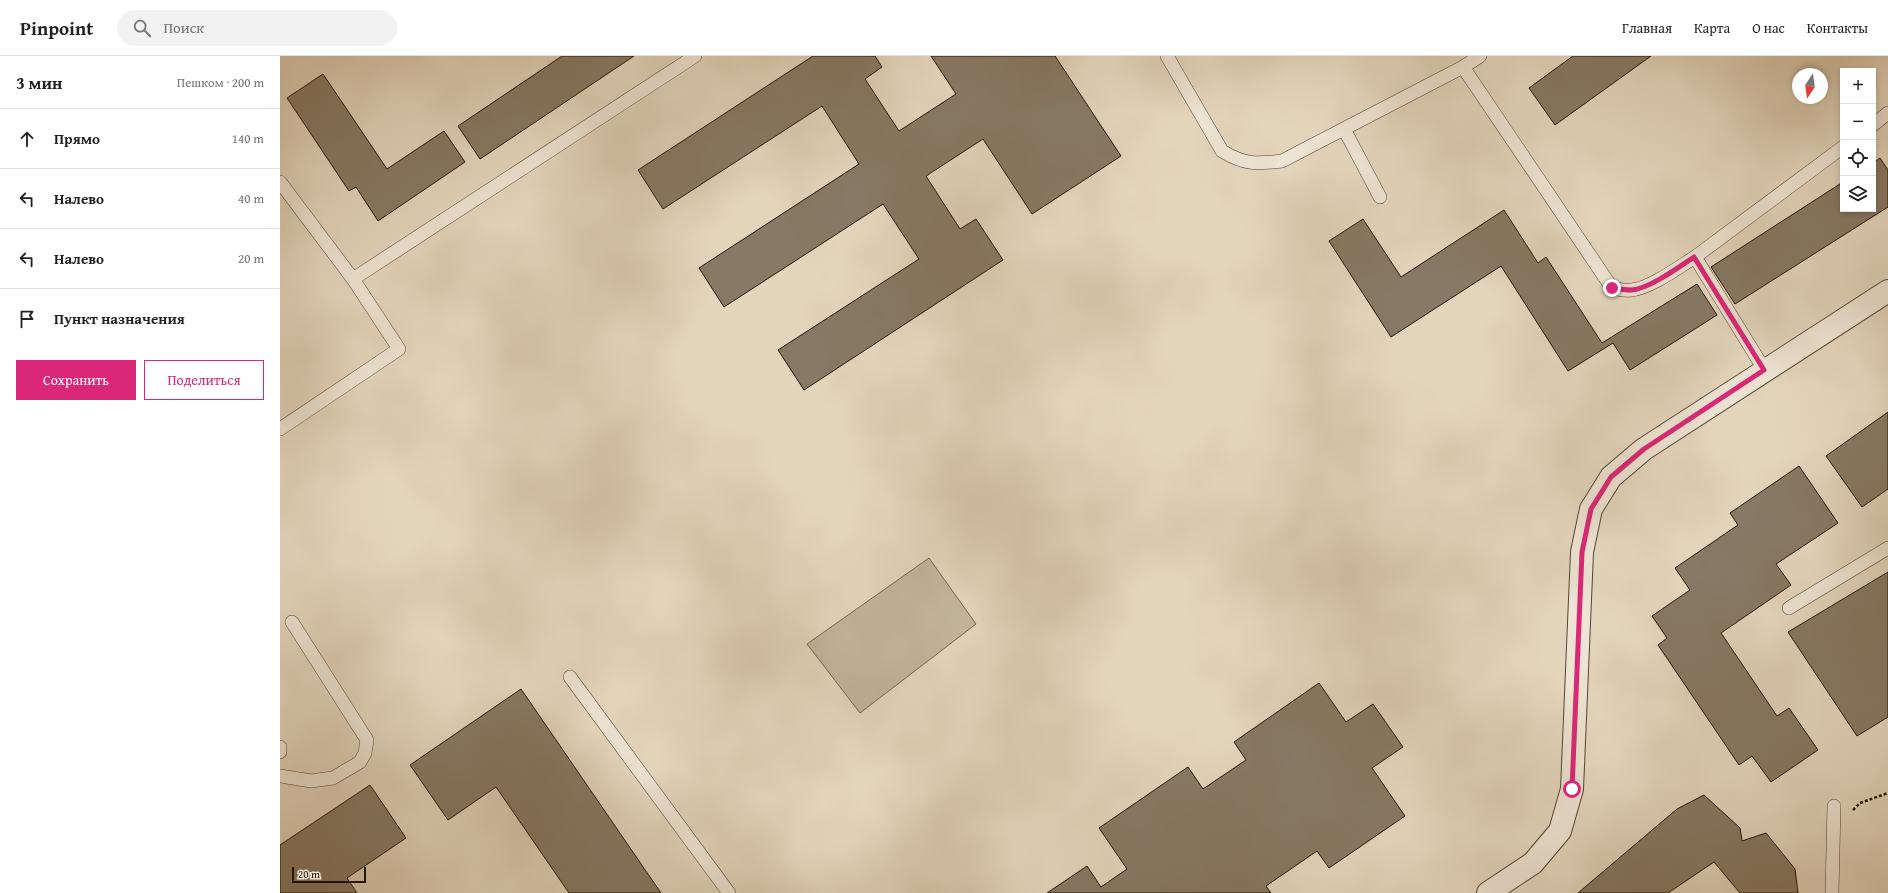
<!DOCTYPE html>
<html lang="ru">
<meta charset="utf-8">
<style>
:root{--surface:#fff;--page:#f2f2f2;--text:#202124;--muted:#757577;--line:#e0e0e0;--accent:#db2777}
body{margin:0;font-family:"Gentium Book Plus",serif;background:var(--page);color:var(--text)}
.controls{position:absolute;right:12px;top:12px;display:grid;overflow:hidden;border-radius:0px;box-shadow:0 2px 6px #0003}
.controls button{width:36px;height:36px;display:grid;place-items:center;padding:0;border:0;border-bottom:1px solid var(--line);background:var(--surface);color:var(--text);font:20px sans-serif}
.compass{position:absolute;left:1512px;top:12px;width:36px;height:36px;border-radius:50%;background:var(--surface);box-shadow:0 2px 6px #0003;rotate:193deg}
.scale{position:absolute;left:12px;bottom:10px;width:74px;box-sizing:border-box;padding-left:4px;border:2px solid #241505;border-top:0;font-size:11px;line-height:14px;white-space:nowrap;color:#241505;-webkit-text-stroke:3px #ede4d3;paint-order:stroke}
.stop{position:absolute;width:12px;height:12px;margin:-9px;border:3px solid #db2777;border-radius:50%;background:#fff}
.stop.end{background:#db2777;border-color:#fff;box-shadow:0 1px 4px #0008}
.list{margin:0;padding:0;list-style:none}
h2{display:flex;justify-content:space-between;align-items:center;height:52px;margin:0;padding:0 16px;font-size:17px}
h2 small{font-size:13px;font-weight:400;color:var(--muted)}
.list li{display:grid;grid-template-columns:26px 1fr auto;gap:12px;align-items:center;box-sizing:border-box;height:60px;padding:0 16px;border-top:1px solid var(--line)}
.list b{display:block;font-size:15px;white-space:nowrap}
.list em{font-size:13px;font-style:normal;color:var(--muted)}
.actions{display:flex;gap:8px;padding:12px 16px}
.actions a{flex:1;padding:9px 0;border:1px solid var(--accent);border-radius:0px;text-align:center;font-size:14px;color:var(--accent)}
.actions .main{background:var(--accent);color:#fff}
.icon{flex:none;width:22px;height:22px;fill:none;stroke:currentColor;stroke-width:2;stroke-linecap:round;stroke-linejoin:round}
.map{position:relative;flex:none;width:1608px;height:837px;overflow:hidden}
header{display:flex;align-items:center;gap:24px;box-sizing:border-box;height:56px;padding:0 20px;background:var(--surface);border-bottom:1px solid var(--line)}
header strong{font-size:19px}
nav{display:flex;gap:22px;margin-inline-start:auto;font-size:14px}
.search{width:280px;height:36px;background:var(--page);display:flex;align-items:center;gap:10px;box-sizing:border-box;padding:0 14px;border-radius:22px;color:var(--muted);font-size:15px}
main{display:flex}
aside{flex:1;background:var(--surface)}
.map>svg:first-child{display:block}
.green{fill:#c3b49d;stroke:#746451}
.building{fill:#877964;stroke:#241505}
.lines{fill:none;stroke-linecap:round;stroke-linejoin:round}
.service-casing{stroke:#544533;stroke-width:14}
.minor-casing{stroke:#544533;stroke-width:24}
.path{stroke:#241505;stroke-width:2.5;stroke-dasharray:3 2;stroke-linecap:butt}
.service{stroke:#ede4d3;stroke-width:13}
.minor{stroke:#ede4d3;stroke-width:22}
.route{stroke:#db2777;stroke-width:5}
</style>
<header>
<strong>Pinpoint</strong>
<div class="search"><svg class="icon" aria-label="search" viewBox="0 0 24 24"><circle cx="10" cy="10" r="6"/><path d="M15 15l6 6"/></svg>Поиск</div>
<nav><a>Главная</a><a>Карта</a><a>О нас</a><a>Контакты</a></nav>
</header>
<main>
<aside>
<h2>3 мин<small>Пешком · 200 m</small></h2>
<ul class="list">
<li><svg class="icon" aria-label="ahead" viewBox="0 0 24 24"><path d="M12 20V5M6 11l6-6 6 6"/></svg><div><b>Прямо</b></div><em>140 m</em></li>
<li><svg class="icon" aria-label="left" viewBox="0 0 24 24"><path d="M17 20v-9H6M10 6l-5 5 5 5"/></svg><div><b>Налево</b></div><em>40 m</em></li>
<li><svg class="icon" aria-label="left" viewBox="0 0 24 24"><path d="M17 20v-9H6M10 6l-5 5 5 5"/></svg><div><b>Налево</b></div><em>20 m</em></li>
<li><svg class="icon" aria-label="arrive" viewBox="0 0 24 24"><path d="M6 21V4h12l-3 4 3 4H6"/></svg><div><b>Пункт назначения</b></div></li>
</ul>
<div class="actions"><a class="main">Сохранить</a><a>Поделиться</a></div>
</aside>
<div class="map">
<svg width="1608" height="837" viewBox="0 0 1608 837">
<rect width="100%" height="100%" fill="#e3d5bc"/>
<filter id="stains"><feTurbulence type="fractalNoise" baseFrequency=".005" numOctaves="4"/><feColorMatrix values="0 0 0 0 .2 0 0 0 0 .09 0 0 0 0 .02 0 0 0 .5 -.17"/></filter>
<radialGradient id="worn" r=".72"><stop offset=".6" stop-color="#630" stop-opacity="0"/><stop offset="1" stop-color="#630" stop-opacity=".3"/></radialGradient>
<path class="green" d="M 649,502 L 696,568 L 580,657 L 527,588 Z"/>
<path class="building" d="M 282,0 L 354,0 L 200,103 L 178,70 Z
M 533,0 L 595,0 L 602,11 L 585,23 L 619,75 L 676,38 L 651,0 L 775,0 L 841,100 L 752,158 L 703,83 L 646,120 L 680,173 L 696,163 L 723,204 L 524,334 L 498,294 L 639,203 L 603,148 L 444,251 L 419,212 L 579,108 L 542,50 L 383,153 L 358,114 Z
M 1293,0 L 1371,0 L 1275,69 L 1249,32 Z
M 43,18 L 107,113 L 164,75 L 185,106 L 98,165 L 76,131 L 69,135 L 7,42 Z
M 1600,102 L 1608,114 L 1608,151 L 1455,248 L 1431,211 L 1563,126 L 1563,153 L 1593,153 L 1593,107 Z
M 1224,154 L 1258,207 L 1266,201 L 1322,287 L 1417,228 L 1437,259 L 1350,314 L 1333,287 L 1288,315 L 1221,210 L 1111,281 L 1049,185 L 1083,163 L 1121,221 Z
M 1608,356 L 1608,433 L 1582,451 L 1546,400 Z
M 1519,410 L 1558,467 L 1496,508 L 1511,529 L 1441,577 L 1497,660 L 1509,652 L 1538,694 L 1491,726 L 1472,700 L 1459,709 L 1378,589 L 1387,582 L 1372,560 L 1410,534 L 1395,512 L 1458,469 L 1450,457 Z
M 1608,516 L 1608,661 L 1577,680 L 1508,576 Z
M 1039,627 L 1066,666 L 1093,648 L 1123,691 L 1092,712 L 1125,760 L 1049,812 L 1037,795 L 986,830 L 991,837 L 767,837 L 807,810 L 821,831 L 847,813 L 819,772 L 908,711 L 923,733 L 966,704 L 954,686 Z
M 241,633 L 381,837 L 289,837 L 216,731 L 168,764 L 130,709 Z
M 90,729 L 126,782 L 67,822 L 77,837 L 0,837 L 0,789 Z
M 1424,739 L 1460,772 L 1462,785 L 1486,777 L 1515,813 L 1518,837 L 1460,837 L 1434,806 L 1388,837 L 1298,837 L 1397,753 Z"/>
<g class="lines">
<defs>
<path id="service" d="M 887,0 L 942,95 C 965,109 976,108 1002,105 L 1183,11 L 1332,232 C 1338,233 1345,235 1351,234 C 1369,233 1399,211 1415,201
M 1183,11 L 1200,0
M 1593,69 L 1608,57
M 1064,73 L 1100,141
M 0,126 L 73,223
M 1484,313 L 1415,201 L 1563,91
M 0,373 L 119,293 L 73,223 L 415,0
M 1509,552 L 1608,492
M 290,621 L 449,837
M 0,691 L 0,696
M 0,720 L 31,725 L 53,722 L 80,706 L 85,697 L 87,684 L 12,566
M 1552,837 L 1554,750"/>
<path id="minor" d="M 1208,837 L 1253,807 L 1280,775 L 1292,733 L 1302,496 L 1311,453 L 1331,421 L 1364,393 L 1608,235"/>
</defs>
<use href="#service" class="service-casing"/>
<use href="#minor" class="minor-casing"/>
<path class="path" d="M 1573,754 L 1580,747 L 1608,737"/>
<use href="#service" class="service"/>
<use href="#minor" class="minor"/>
</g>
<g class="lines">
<path class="route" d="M 1292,733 L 1302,496 L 1311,453 L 1331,421 L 1364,393 L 1484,314 L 1414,201 C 1399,211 1369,233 1351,234 C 1345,234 1338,233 1332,232"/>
</g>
<rect width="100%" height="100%" filter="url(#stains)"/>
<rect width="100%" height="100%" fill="url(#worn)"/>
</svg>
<div class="controls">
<button>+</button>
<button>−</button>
<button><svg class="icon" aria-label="locate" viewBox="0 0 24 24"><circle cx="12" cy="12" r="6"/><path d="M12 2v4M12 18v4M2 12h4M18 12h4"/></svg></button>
<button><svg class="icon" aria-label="layers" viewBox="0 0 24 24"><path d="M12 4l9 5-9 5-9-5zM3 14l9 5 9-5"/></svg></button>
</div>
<svg class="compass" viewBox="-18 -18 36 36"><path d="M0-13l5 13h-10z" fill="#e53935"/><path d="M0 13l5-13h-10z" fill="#757577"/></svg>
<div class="scale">20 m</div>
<div class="stop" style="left:1292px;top:733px"></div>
<div class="stop end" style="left:1332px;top:232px"></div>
</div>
</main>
